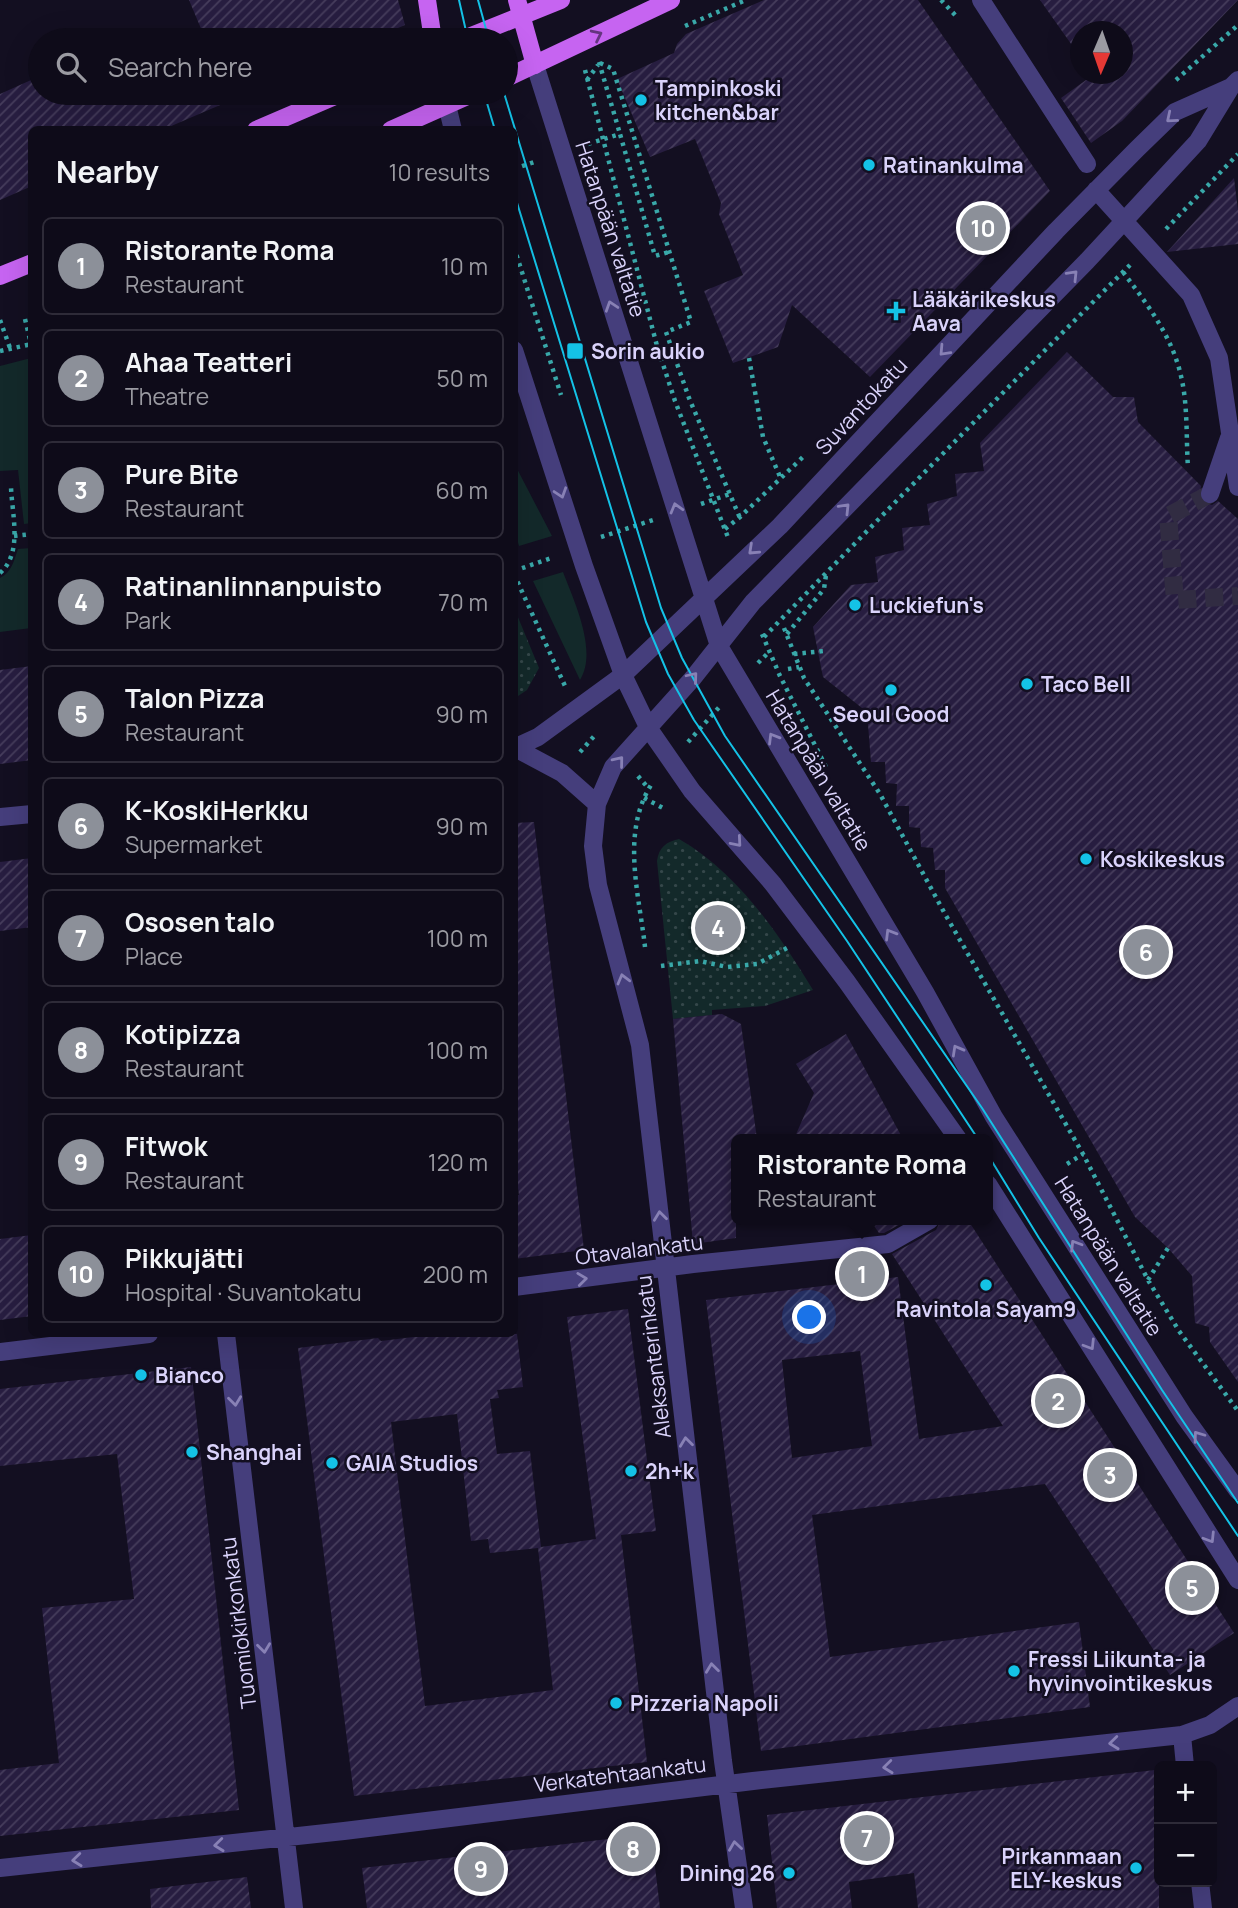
<!DOCTYPE html>
<meta charset="utf-8">
<style>
:root{--surface:#0e0b19;--page:#1c1926;--text:#f1f3f6;--muted:#9b9ba2;--line:#2e2b38;--accent:#8c9099}
body{margin:0;font-family:Manrope,sans-serif;background:var(--page);color:var(--text)}
.controls{position:absolute;right:21px;bottom:21px;display:grid;overflow:hidden;border-radius:10px;box-shadow:0 7px 28px #0002}
.controls button{width:63px;height:63px;display:grid;place-items:center;padding:0;border:0;border-bottom:2px solid var(--line);background:var(--surface);color:var(--text);font:35px sans-serif}
.compass{position:absolute;left:1070px;top:21px;width:63px;height:63px;border-radius:50%;background:var(--surface);box-shadow:0 7px 28px #0002;rotate:182deg}
.you{position:absolute;left:810px;top:1318px;width:24px;height:24px;margin:-18px;border:5px solid #fff;border-radius:50%;background:#1a73e8;box-shadow:0 0 0 10px #1a73e833}
.badge{display:grid;place-items:center;width:46px;height:46px;border-radius:50%;background:var(--accent);color:#fff;font-size:23px;font-weight:700}
.pin{position:absolute;translate:-50% -50%;border:4px solid #fff;box-shadow:0 2px 7px #0006}
.popup{position:absolute;left:731px;top:1134px;width:262px;height:91px;box-sizing:border-box;display:grid;place-content:center;border-radius:10px;background:var(--surface);filter:drop-shadow(0 2px 5px #0005);font-size:23px;white-space:nowrap;color:var(--muted)}
.popup b{font-size:26px;color:var(--text)}
.popup::after{content:'';position:absolute;left:50%;top:100%;margin-left:-14px;border:14px solid transparent;border-top-color:var(--surface)}
.list{margin:0;padding:0;list-style:none}
h2{display:flex;justify-content:space-between;align-items:center;height:91px;margin:0;padding:0 28px;font-size:30px}
h2 small{font-size:23px;font-weight:400;color:var(--muted)}
.list li{display:grid;grid-template-columns:46px 1fr auto;gap:21px;align-items:center;box-sizing:border-box;height:98px;margin:0 14px 14px;padding:0 14px;border:2px solid var(--line);border-radius:10px}
.list b{display:block;font-size:26px;white-space:nowrap}
.list p{margin:0;font-size:23px;white-space:nowrap;color:var(--muted)}
.list em{font-size:23px;font-style:normal;color:var(--muted)}
.icon{flex:none;width:38px;height:38px;fill:none;stroke:currentColor;stroke-width:2;stroke-linecap:round;stroke-linejoin:round}
.map{position:relative;flex:none;width:1238px;height:1908px;overflow:hidden}
.search{position:absolute;background:var(--surface);box-shadow:0 7px 28px #0002;left:28px;top:28px;width:490px;height:77px;display:flex;align-items:center;gap:18px;box-sizing:border-box;padding:0 24px;border-radius:38px;color:var(--muted);font-size:26px}
.panel{position:absolute;background:var(--surface);box-shadow:0 7px 28px #0002;left:28px;top:126px;width:490px;height:1211px;border-radius:10px}
.map>svg:first-child{display:block}
.grass{fill:#13292a}
.park{fill:url(#park-dots)}
.building{fill:url(#building-hatch);fill-rule:evenodd}
.lines{fill:none;stroke-linecap:round;stroke-linejoin:round}
.minor-tunnel{stroke:#312c42;stroke-width:18;stroke-dasharray:18 9;stroke-linecap:butt}
.path{stroke:#39a8a9;stroke-width:4.5;stroke-dasharray:3.5 5;stroke-linecap:butt}
.minor{stroke:#453e7c;stroke-width:18}
.major{stroke:#c664f1;stroke-width:18}
.tram{stroke:#14c2e6;stroke-width:2}
.oneway{stroke:#64357f}
.oneway2{stroke:#8881b5}
.poi-dot{fill:#14c2e6;stroke:#130f21;stroke-width:2.5}
.labels{text-anchor:middle;dominant-baseline:central;stroke-width:5;stroke-linejoin:round;paint-order:stroke}
.poi-label{font-size:21px;font-weight:bold;fill:#dad3fb;stroke:#130f21;text-anchor:start}
.street-label{font-size:21px;fill:#dad3fb;stroke:#130f21}
</style>
<div class="map">
<svg width="1238" height="1908" viewBox="0 0 1238 1908">
<defs>
<pattern id="park-dots" width="8" height="8" patternUnits="userSpaceOnUse" patternTransform="scale(1.75)"><rect width="8" height="8" fill="#13292a"/><path d="M2 2h.1M6 6h.1" fill="none" stroke="#35474a" stroke-width="1.8" stroke-linecap="round"/></pattern>
<pattern id="building-hatch" width="6" height="6" patternUnits="userSpaceOnUse" patternTransform="scale(1.75)"><rect width="6" height="6" fill="#271d40"/><path d="M-1 1l2-2M0 6l6-6M5 7l2-2" fill="none" stroke="#463d5c"/></pattern>
</defs>
<rect width="100%" height="100%" fill="#130f21"/>
<path class="grass" d="M 31,358 L 32,523 L 24,524 L 18,470 L 0,471 L 0,366 Z
M 514,463 L 552,536 L 519,546 L 515,532 Z
M 31,548 L 31,628 L 0,632 L 0,578 C 12,572 14,560 18,549 Z
M 563,572 C 574,601 598,651 580,680 L 533,581 Z"/>
<path class="park" d="M 515,610 L 539,668 L 527,690 L 515,698 Z
M 679,839 C 738,873 779,934 813,990 L 765,1006 L 712,1010 L 712,1015 L 673,1019 L 657,861 C 659,847 666,842 679,839 Z"/>
<path class="building" d="M 189,0 L 398,0 L 405,25 L 370,40 L 181,40 L 202,31 Z
M 764,0 L 918,0 L 1050,191 L 870,377 L 792,305 L 778,347 L 733,363 L 704,291 L 743,275 L 719,214 L 721,203 L 695,139 L 650,157 L 617,79 L 674,53 L 677,44 L 686,34 Z
M 1040,0 L 1238,0 L 1122,121 L 1091,143 L 1061,98 L 1093,75 L 1091,74 L 1123,74 L 1123,32 L 1081,32 L 1081,58 Z
M 40,76 L 40,93 L 248,93 L 162,130 L 32,130 L 32,186 L 0,200 L 0,94 Z
M 1234,178 L 1238,211 L 1238,244 L 1167,252 Z
M 1067,352 L 1113,397 L 1134,397 L 1138,422 L 1201,486 L 1199,496 L 1201,501 L 1212,505 L 1218,501 L 1238,519 L 1238,1382 L 1210,1342 L 1209,1327 L 1195,1323 L 1192,1276 L 1168,1248 L 1135,1217 L 945,888 L 945,870 L 935,870 L 933,848 L 921,847 L 920,828 L 909,827 L 909,806 L 896,806 L 897,784 L 886,783 L 885,762 L 871,762 L 867,712 L 823,677 L 813,627 L 851,585 L 878,582 L 875,557 L 904,550 L 902,528 L 930,525 L 927,504 L 957,496 L 955,474 L 984,471 L 980,443 Z
M 32,666 L 32,760 L 0,764 L 0,670 Z
M 534,822 L 584,1250 L 514,1259 L 514,1195 L 519,1195 L 514,1160 L 514,823 Z
M 32,858 L 32,927 L 0,931 L 0,862 Z
M 722,1014 L 741,1024 L 757,1139 L 736,1139 L 736,1238 L 693,1244 L 673,1019 Z
M 846,1034 L 903,1139 L 794,1139 L 814,1093 L 796,1064 Z
M 870,1220 L 908,1220 L 884,1233 L 879,1233 Z
M 941,1220 L 968,1220 L 1234,1633 L 1170,1675 L 1045,1484 L 812,1515 L 830,1657 L 1079,1622 L 1090,1707 L 761,1751 L 706,1300 L 898,1277 L 919,1439 L 1003,1426 L 892,1254 L 936,1230 ZM 860,1351 L 872,1446 L 792,1458 L 782,1360 Z
M 32,1235 L 32,1316 L 0,1320 L 0,1239 Z
M 628,1309 L 656,1531 L 621,1535 L 647,1762 L 354,1796 L 298,1348 L 378,1338 L 381,1341 L 438,1334 L 517,1334 L 523,1387 L 497,1390 L 499,1398 L 490,1399 L 497,1454 L 530,1451 L 541,1547 L 596,1539 L 567,1317 ZM 457,1414 L 471,1541 L 488,1539 L 490,1553 L 538,1548 L 553,1690 L 425,1706 L 391,1422 Z
M 191,1367 L 239,1810 L 0,1836 L 0,1770 L 59,1763 L 42,1608 L 134,1599 L 117,1454 L 0,1466 L 0,1389 Z
M 1155,1770 L 1159,1805 L 1159,1908 L 918,1908 L 914,1873 L 849,1882 L 852,1908 L 777,1908 L 767,1815 Z
M 651,1834 L 660,1908 L 367,1908 L 362,1868 Z
M 247,1877 L 251,1908 L 151,1908 L 150,1889 Z"/>
<g class="lines">
<path class="minor-tunnel" d="M 1210,494 L 1168,516 L 1175,600 L 1238,596"/>
<path class="path" d="M 941,0 L 957,17
M 685,26 L 746,0
M 599,62 L 620,134
M 600,63 L 613,69 L 691,322 L 666,332 L 689,398 L 740,518
M 585,70 L 657,346 L 675,401 L 729,540
M 587,80 L 598,65
M 1176,80 L 1238,25
M 588,144 L 620,134 L 655,256 L 669,252
M 514,169 L 537,161
M 1166,229 L 1238,154
M 514,247 L 561,395
M 1123,272 C 1147,304 1172,336 1181,376 C 1188,405 1186,438 1188,468
M 25,319 L 31,344
M 0,320 L 10,348
M 0,351 L 32,344
M 749,358 L 763,437 L 781,479
M 701,504 L 730,494
M 725,529 L 740,517 L 803,457
M 14,536 L 32,534
M 601,537 L 653,520
M 514,571 L 554,557
M 0,573 C 23,553 12,515 11,487
M 514,574 L 565,686
M 784,628 L 804,678 L 880,794 L 945,914 L 1083,1154 L 1148,1280 L 1179,1331 L 1238,1411
M 762,634 L 780,676 L 828,771
M 787,634 L 824,589 L 826,575
M 764,637 C 885,512 1007,388 1130,265
M 794,654 L 824,651
M 758,663 L 770,651
M 788,669 L 799,667
M 688,742 L 722,704
M 580,752 L 596,734
M 638,776 L 649,789
M 644,798 L 663,808
M 645,947 C 639,893 620,831 653,782
M 661,966 L 700,961 L 727,967 L 757,964 L 789,947
M 1067,1164 L 1083,1154
M 1148,1280 L 1168,1248"/>
<path class="minor" d="M 981,0 L 1087,164
M 535,65 L 719,646 L 925,992 L 994,1117 L 1184,1416 L 1238,1491
M 447,105 L 453,130
M 1096,190 L 1191,295 L 1219,358 L 1238,487
M 514,350 L 584,566 L 623,675 L 649,729 L 692,791 L 773,884 L 847,982 L 958,1139
M 1210,494 L 1229,438
M 514,748 L 538,737 L 623,675 L 780,526 L 1056,231 L 1137,149 L 1175,112 L 1231,87
M 515,748 L 562,773 L 597,804
M 0,817 L 32,814
M 988,1184 L 1238,1580
M 514,1287 L 693,1264 L 888,1244 L 930,1220
M 226,1334 L 294,1908
M 0,1352 L 149,1334
M 1182,1735 L 1185,1766
M 0,1868 L 344,1831 L 753,1781 L 1182,1735 L 1210,1725 L 1238,1706
M 1200,1882 L 1203,1908
M 744,1908 L 723,1761 L 640,1045 L 598,885 L 593,846 L 597,804 L 613,767 L 693,678 L 753,602 L 1087,261 L 1198,141 L 1231,87 L 1238,80"/>
<path class="major" d="M 427,0 L 433,40
M 517,0 L 535,65
M 461,40 L 561,0
M 506,78 L 671,0
M 256,130 L 342,93
M 391,130 L 474,93
M 0,276 L 32,263"/>
<path class="tram" d="M 459,0 L 468,40
M 478,0 L 489,40
M 484,93 L 495,130
M 504,93 L 647,562 L 661,608 L 682,658 L 725,736 L 982,1108 L 1162,1390 L 1238,1503
M 514,193 L 646,622 L 668,674 L 694,720 L 847,941 L 978,1139
M 988,1155 L 1039,1238 L 1238,1536"/>
</g>
<defs><path id="oneway-chevron" d="M-2-3.5L2.5 0L-2 3.5" fill="none" stroke-width="1.6" stroke-linecap="round" stroke-linejoin="round" transform="scale(1.75)"/></defs>
<use class="oneway" href="#oneway-chevron" transform="translate(597 35) rotate(-26)"/>
<g class="oneway2">
<use href="#oneway-chevron" transform="translate(1171 118) rotate(140)"/>
<use href="#oneway-chevron" transform="translate(1073 275) rotate(-46)"/>
<use href="#oneway-chevron" transform="translate(611 306) rotate(-108)"/>
<use href="#oneway-chevron" transform="translate(944 351) rotate(133)"/>
<use href="#oneway-chevron" transform="translate(561 493) rotate(72)"/>
<use href="#oneway-chevron" transform="translate(676 508) rotate(-106)"/>
<use href="#oneway-chevron" transform="translate(845 508) rotate(-46)"/>
<use href="#oneway-chevron" transform="translate(753 550) rotate(137)"/>
<use href="#oneway-chevron" transform="translate(693 677) rotate(-50)"/>
<use href="#oneway-chevron" transform="translate(773 738) rotate(-121)"/>
<use href="#oneway-chevron" transform="translate(619 761) rotate(-51)"/>
<use href="#oneway-chevron" transform="translate(737 842) rotate(49)"/>
<use href="#oneway-chevron" transform="translate(890 934) rotate(-121)"/>
<use href="#oneway-chevron" transform="translate(623 979) rotate(-105)"/>
<use href="#oneway-chevron" transform="translate(957 1050) rotate(-119)"/>
<use href="#oneway-chevron" transform="translate(660 1216) rotate(-97)"/>
<use href="#oneway-chevron" transform="translate(1075 1245) rotate(-122)"/>
<use href="#oneway-chevron" transform="translate(582 1279) rotate(-7)"/>
<use href="#oneway-chevron" transform="translate(1090 1345) rotate(58)"/>
<use href="#oneway-chevron" transform="translate(235 1401) rotate(83)"/>
<use href="#oneway-chevron" transform="translate(1198 1436) rotate(-126)"/>
<use href="#oneway-chevron" transform="translate(686 1442) rotate(-97)"/>
<use href="#oneway-chevron" transform="translate(1210 1538) rotate(58)"/>
<use href="#oneway-chevron" transform="translate(264 1648) rotate(83)"/>
<use href="#oneway-chevron" transform="translate(712 1668) rotate(-97)"/>
<use href="#oneway-chevron" transform="translate(1114 1743) rotate(174)"/>
<use href="#oneway-chevron" transform="translate(888 1767) rotate(174)"/>
<use href="#oneway-chevron" transform="translate(219 1845) rotate(174)"/>
<use href="#oneway-chevron" transform="translate(735 1846) rotate(-98)"/>
<use href="#oneway-chevron" transform="translate(77 1860) rotate(174)"/>
</g>
<g class="poi-dot">
<circle cx="641" cy="100" r="7"/>
<circle cx="869" cy="165" r="7"/>
<path d="M892.5 300.5h7v7h7v7h-7v7h-7v-7h-7v-7h7z"/>
<rect x="566" y="342" width="18" height="18" rx="3.5"/>
<circle cx="855" cy="605" r="7"/>
<circle cx="1027" cy="684" r="7"/>
<circle cx="891" cy="690" r="7"/>
<circle cx="1086" cy="859" r="7"/>
<circle cx="986" cy="1285" r="7"/>
<circle cx="141" cy="1375" r="7"/>
<circle cx="192" cy="1452" r="7"/>
<circle cx="332" cy="1463" r="7"/>
<circle cx="631" cy="1471" r="7"/>
<circle cx="1014" cy="1671" r="7"/>
<circle cx="616" cy="1703" r="7"/>
<circle cx="1136" cy="1868" r="7"/>
<circle cx="789" cy="1873" r="7"/>
</g>
<g class="labels">
<g class="poi-label">
<text x="655" y="88">Tampinkoski<tspan x="655" dy="24">kitchen&amp;bar</tspan></text>
<text x="883" y="165">Ratinankulma</text>
<text x="912" y="299">Lääkärikeskus<tspan x="912" dy="24">Aava</tspan></text>
<text x="591" y="351">Sorin aukio</text>
<text x="869" y="605">Luckiefun's</text>
<text x="1041" y="684">Taco Bell</text>
<text x="891" y="714" text-anchor="middle">Seoul Good</text>
<text x="1100" y="859">Koskikeskus</text>
<text x="986" y="1309" text-anchor="middle">Ravintola Sayam9</text>
<text x="155" y="1375">Bianco</text>
<text x="206" y="1452">Shanghai</text>
<text x="346" y="1463">GAIA Studios</text>
<text x="645" y="1471">2h+k</text>
<text x="1028" y="1659">Fressi Liikunta- ja<tspan x="1028" dy="24">hyvinvointikeskus</tspan></text>
<text x="630" y="1703">Pizzeria Napoli</text>
<text x="1122" y="1856" text-anchor="end">Pirkanmaan<tspan x="1122" dy="24">ELY-keskus</tspan></text>
<text x="775" y="1873" text-anchor="end">Dining 26</text>
</g>
<g class="street-label">
<text transform="translate(611 229) rotate(72)">Hatanpään valtatie</text>
<text transform="translate(861 406) rotate(-47)">Suvantokatu</text>
<text transform="translate(819 770) rotate(59)">Hatanpään valtatie</text>
<text transform="translate(639 1249) rotate(-7)">Otavalankatu</text>
<text transform="translate(1109 1256) rotate(58)">Hatanpään valtatie</text>
<text transform="translate(653 1357) rotate(-97)">Aleksanterinkatu</text>
<text transform="translate(238 1623) rotate(-97)">Tuomiokirkonkatu</text>
<text transform="translate(620 1774) rotate(-7)">Verkatehtaankatu</text>
</g>
</g>
</svg>
<div class="controls">
<button>+</button>
<button>−</button>
</div>
<svg class="compass" viewBox="-18 -18 36 36"><path d="M0-13l5 13h-10z" fill="#e53935"/><path d="M0 13l5-13h-10z" fill="#9b9ba2"/></svg>
<div class="you"></div>
<div class="pin badge" style="left:862px;top:1274px">1</div>
<div class="popup"><b>Ristorante Roma</b>Restaurant</div>
<div class="pin badge" style="left:1058px;top:1401px">2</div>
<div class="pin badge" style="left:1110px;top:1475px">3</div>
<div class="pin badge" style="left:718px;top:928px">4</div>
<div class="pin badge" style="left:1192px;top:1588px">5</div>
<div class="pin badge" style="left:1146px;top:952px">6</div>
<div class="pin badge" style="left:867px;top:1838px">7</div>
<div class="pin badge" style="left:633px;top:1849px">8</div>
<div class="pin badge" style="left:481px;top:1869px">9</div>
<div class="pin badge" style="left:983px;top:228px">10</div>
<div class="search"><svg class="icon" aria-label="search" viewBox="0 0 24 24"><circle cx="10" cy="10" r="6"/><path d="M15 15l6 6"/></svg>Search here</div>
<section class="panel">
<h2>Nearby<small>10 results</small></h2>
<ul class="list">
<li><span class="badge">1</span><div><b>Ristorante Roma</b><p>Restaurant</p></div><em>10 m</em></li>
<li><span class="badge">2</span><div><b>Ahaa Teatteri</b><p>Theatre</p></div><em>50 m</em></li>
<li><span class="badge">3</span><div><b>Pure Bite</b><p>Restaurant</p></div><em>60 m</em></li>
<li><span class="badge">4</span><div><b>Ratinanlinnanpuisto</b><p>Park</p></div><em>70 m</em></li>
<li><span class="badge">5</span><div><b>Talon Pizza</b><p>Restaurant</p></div><em>90 m</em></li>
<li><span class="badge">6</span><div><b>K-KoskiHerkku</b><p>Supermarket</p></div><em>90 m</em></li>
<li><span class="badge">7</span><div><b>Ososen talo</b><p>Place</p></div><em>100 m</em></li>
<li><span class="badge">8</span><div><b>Kotipizza</b><p>Restaurant</p></div><em>100 m</em></li>
<li><span class="badge">9</span><div><b>Fitwok</b><p>Restaurant</p></div><em>120 m</em></li>
<li><span class="badge">10</span><div><b>Pikkujätti</b><p>Hospital · Suvantokatu</p></div><em>200 m</em></li>
</ul>
</section>
</div>
